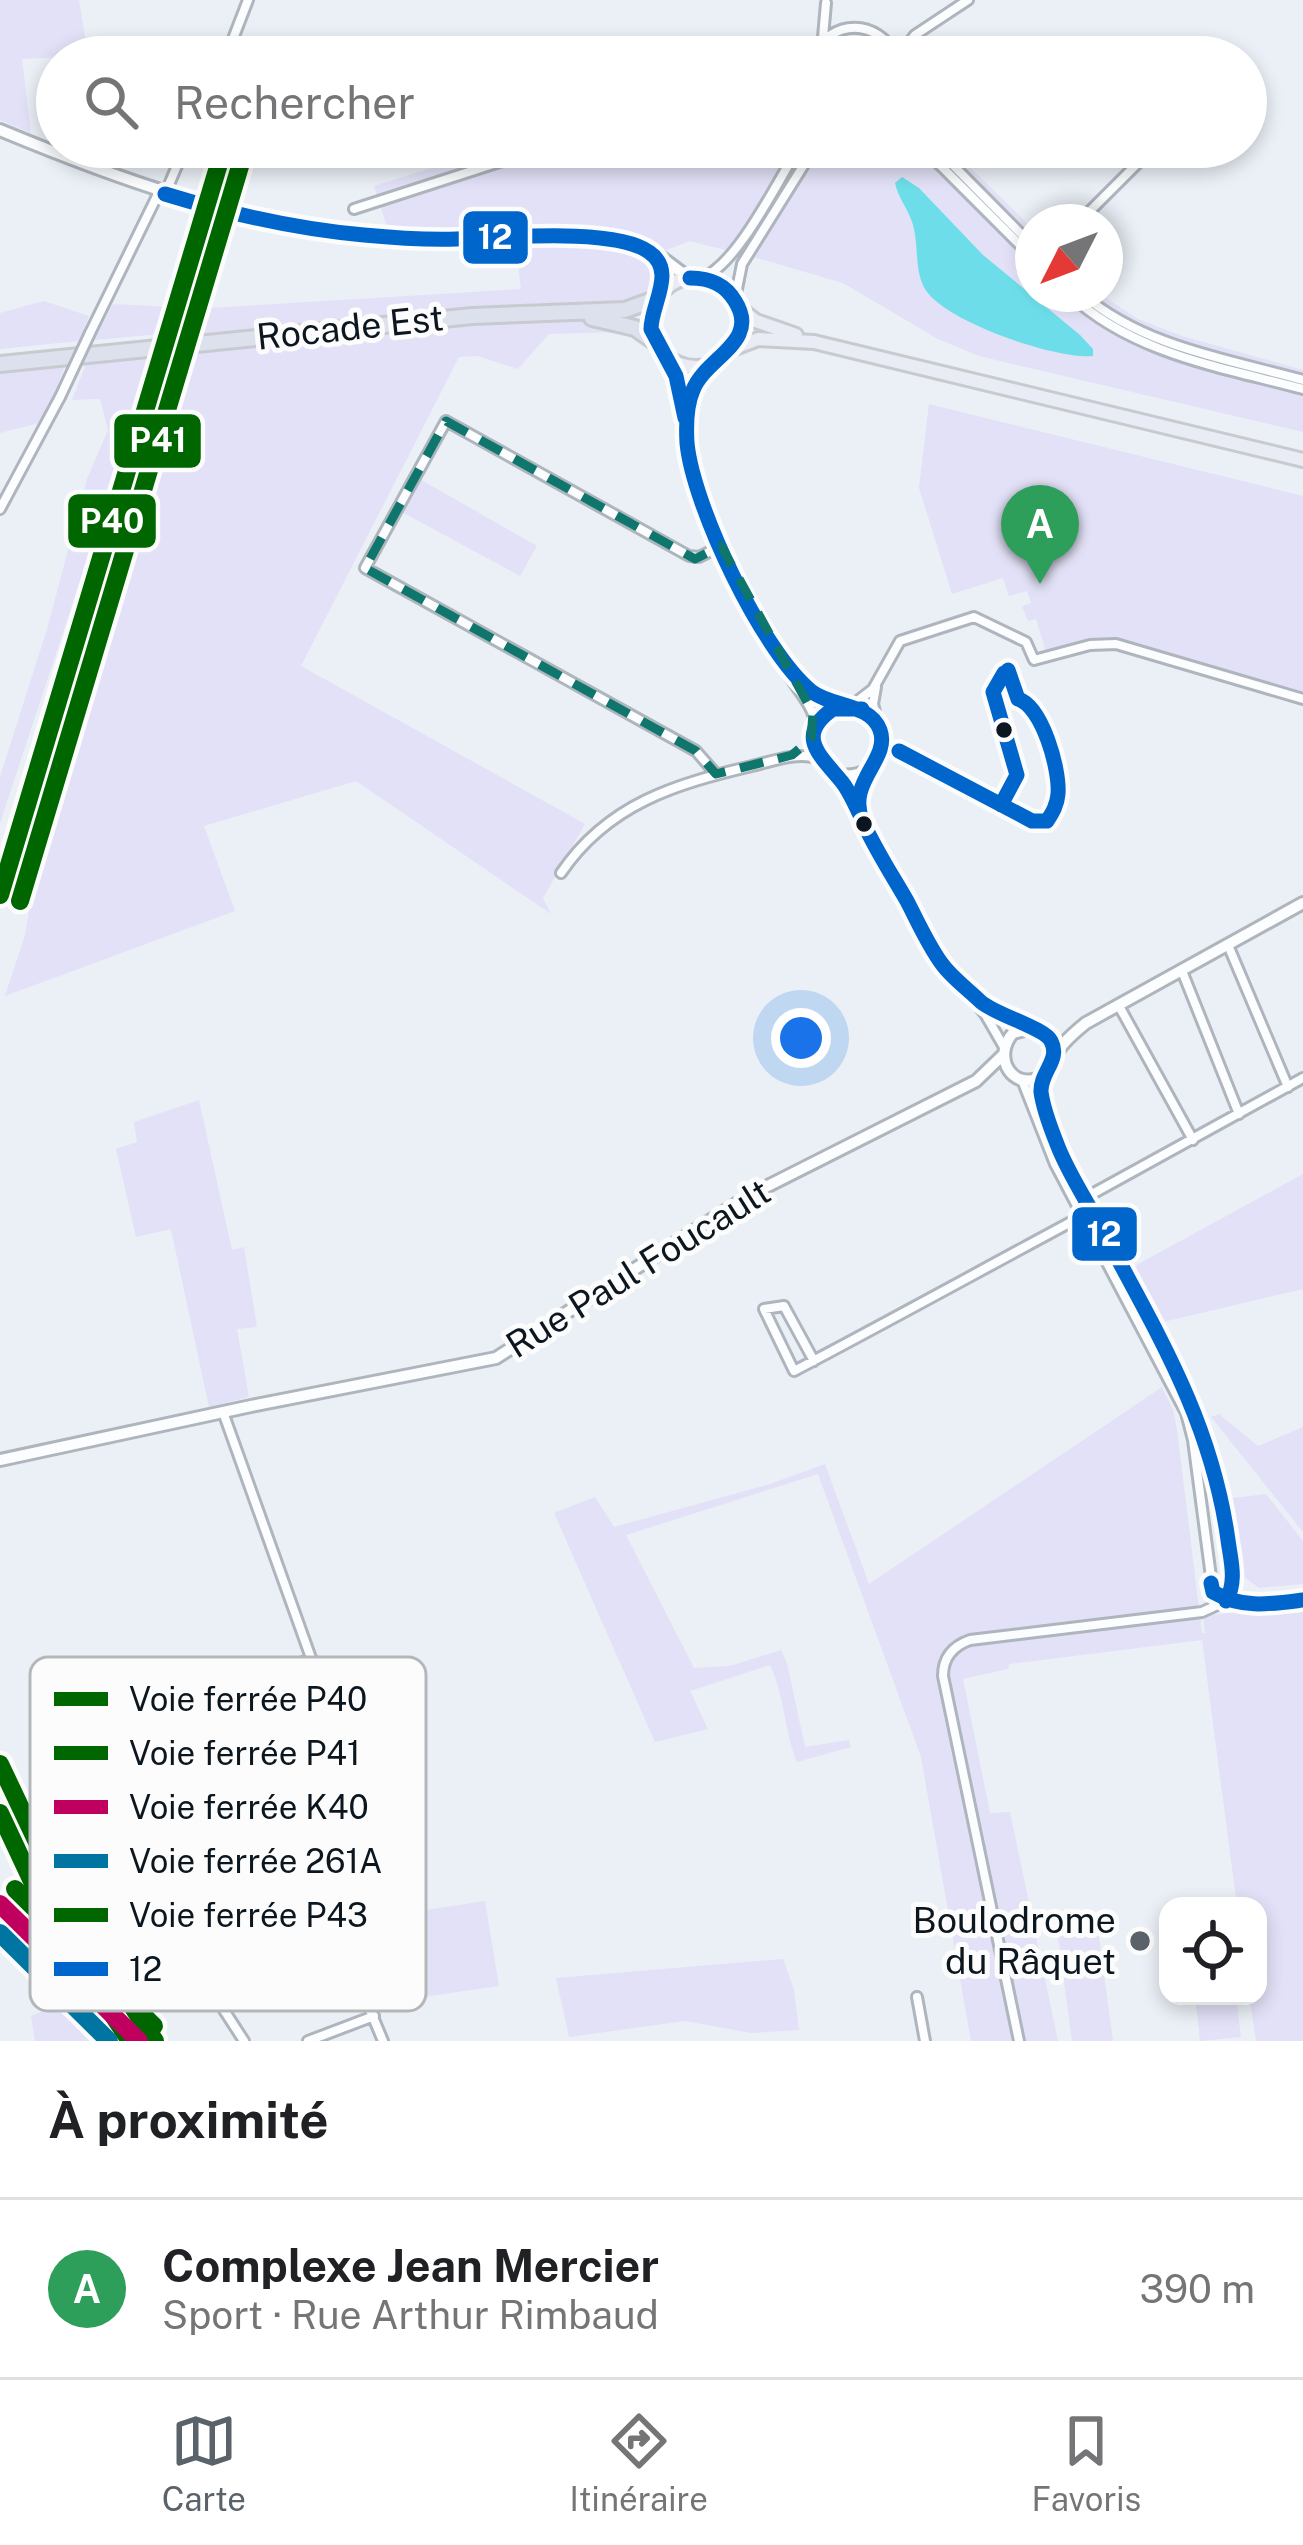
<!DOCTYPE html>
<html lang="fr">
<meta charset="utf-8">
<style>
:root{--surface:#fff;--page:#f6f6f6;--text:#202124;--muted:#757577;--line:#e0e0e0;--accent:#5a626a}
body{margin:0;font-family:"Public Sans",sans-serif;background:var(--page);color:var(--text)}
.controls{position:absolute;right:36px;bottom:36px;display:grid;overflow:hidden;border-radius:24px;box-shadow:0 6px 18px #0003}
.controls button{width:108px;height:108px;display:grid;place-items:center;padding:0;border:0;border-bottom:3px solid var(--line);background:var(--surface);color:var(--text);font:60px sans-serif}
.compass{position:absolute;left:1015px;top:204px;width:108px;height:108px;border-radius:50%;background:var(--surface);box-shadow:0 6px 18px #0003;rotate:228deg}
.you{position:absolute;left:801px;top:1038px;width:42px;height:42px;margin:-30px;border:9px solid #fff;border-radius:50%;background:#1a73e8;box-shadow:0 0 0 18px #1a73e833}
.badge{display:grid;place-items:center;width:78px;height:78px;border-radius:50%;background:var(--accent);color:#fff;font-size:39px;font-weight:700}
.pin{position:absolute;translate:-50% -99px;filter:drop-shadow(0 3px 6px #0008)}
.pin::after{content:'';position:absolute;top:63px;width:42px;height:36px;background:inherit;clip-path:polygon(0 0,100% 0,50% 100%)}
.list{margin:0;padding:0;list-style:none}
h2{display:flex;justify-content:space-between;align-items:center;height:156px;margin:0;padding:0 48px;font-size:51px}
h2 small{font-size:39px;font-weight:400;color:var(--muted)}
.list li{display:grid;grid-template-columns:78px 1fr auto;gap:36px;align-items:center;box-sizing:border-box;height:180px;padding:0 48px;border-top:3px solid var(--line)}
.list b{display:block;font-size:45px;white-space:nowrap}
.list p{margin:0;font-size:39px;white-space:nowrap;color:var(--muted)}
.list em{font-size:39px;font-style:normal;color:var(--muted)}
.icon{flex:none;width:66px;height:66px;fill:none;stroke:currentColor;stroke-width:2;stroke-linecap:round;stroke-linejoin:round}
.map{position:relative;flex:none;width:1303px;height:2041px;overflow:hidden}
.search{position:absolute;background:var(--surface);box-shadow:0 6px 18px #0003;left:36px;right:36px;top:36px;height:132px;display:flex;align-items:center;gap:30px;box-sizing:border-box;padding:0 42px;border-radius:66px;color:var(--muted);font-size:45px}
.sheet{height:336px;background:var(--surface)}
nav{display:flex;justify-content:space-around;align-items:center;box-sizing:border-box;height:168px;border-top:3px solid var(--line);background:var(--surface);font-size:33px;color:var(--muted)}
nav a{display:grid;justify-items:center;gap:6px}
nav .on{color:var(--accent)}
.map>svg:first-child{display:block}
.green{fill:#e2e1f7;fill-rule:evenodd}
.water{fill:#6ddee9}
.lines{fill:none;stroke-linecap:round;stroke-linejoin:round}
.street-casing{stroke:#aeb5bd;stroke-width:14}
.secondary-casing{stroke:#aeb5bd;stroke-width:16}
.primary-casing{stroke:#c7cbcf;stroke-width:18}
.highway-casing{stroke:#c7cbcf;stroke-width:20}
.street{stroke:#fcfdfe;stroke-width:8}
.secondary{stroke:#fcfdfe;stroke-width:10}
.primary{stroke:#e9ecf4;stroke-width:12}
.highway{stroke:#dde1ee;stroke-width:14}
.street-bridge-casing{stroke:#aeb5bd;stroke-width:14;stroke-linecap:butt}
.street-bridge{stroke:#fcfdfe;stroke-width:8}
.bus-1-casing{stroke:#fcfcfc;stroke-width:24}
.bus-1{stroke:#06c;stroke-width:15}
.rail-1-casing{stroke:#fcfcfc;stroke-width:27}
.rail-2-casing{stroke:#fcfcfc;stroke-width:27}
.rail-3-casing{stroke:#fcfcfc;stroke-width:27}
.rail-4-casing{stroke:#fcfcfc;stroke-width:27}
.rail-5-casing{stroke:#fcfcfc;stroke-width:27}
.rail-1{stroke:#060;stroke-width:18}
.rail-2{stroke:#060;stroke-width:18}
.rail-3{stroke:#bf005f;stroke-width:18}
.rail-4{stroke:#0075a1;stroke-width:18}
.rail-5{stroke:#060;stroke-width:18}
.marked{fill:none;stroke:#0f766e;stroke-width:9;stroke-dasharray:24 15;stroke-linejoin:round}
.bus-dot{fill:#0c161f;stroke:#fcfcfc;stroke-width:4.5}
.poi-dot{fill:#5a626a;stroke:#fcfcfc;stroke-width:4.5}
.labels{text-anchor:middle;dominant-baseline:central;stroke-width:10;stroke-linejoin:round;paint-order:stroke}
.street-label{font-size:36px;fill:#0c161f;stroke:#fcfcfc}
.poi-label{font-size:36px;fill:#0c161f;stroke:#fcfcfc;text-anchor:end}
.key{fill:#fcfcfc;stroke:#b4b7ba;stroke-width:3}
.key-label{font-size:33px;fill:#0c161f}
.line-badge{stroke:#fcfcfc;stroke-width:4.5}
.badge-label{font-size:33px;text-anchor:middle;font-weight:bold;fill:#fff}
</style>
<div class="map">
<svg width="1303" height="2041" viewBox="0 0 1303 2041">
<rect width="100%" height="100%" fill="#eaf0f6"/>
<path class="green" d="M 0,0 L 79,0 L 88,56 L 22,59 L 31,133 L 0,120 Z
M 498,147 L 949,147 L 1033,229 L 1033,294 L 1100,294 L 1138,319 L 1182,336 L 1303,370 L 1303,432 L 979,356 L 938,339 L 843,283 L 764,260 L 690,241 L 645,258 L 653,268 L 653,288 L 626,301 L 618,332 L 549,334 L 518,369 L 477,356 L 459,357 L 301,666 L 585,824 L 543,898 L 551,914 L 356,781 L 204,826 L 235,911 L 5,996 L 25,935 L 55,753 L 82,645 L 183,309 L 170,308 L 160,334 L 94,340 L 113,304 L 170,307 L 196,210 L 209,214 L 213,198 L 302,216 L 387,227 L 374,186 ZM 214,221 L 406,247 L 516,246 L 521,289 L 193,309 Z
M 44,301 L 89,316 L 79,341 L 0,349 L 0,313 Z
M 154,357 L 0,823 L 0,777 L 47,629 L 87,479 L 108,430 L 100,399 L 72,400 L 86,364 Z
M 66,363 L 43,422 L 0,433 L 0,373 Z
M 929,404 L 1303,496 L 1303,695 L 1129,643 L 1085,641 L 1046,652 L 1036,619 L 1028,621 L 1022,606 L 1031,603 L 1027,591 L 1009,596 L 1003,578 L 952,594 L 919,488 Z
M 418,478 L 537,546 L 520,576 L 400,511 Z
M 199,1100 L 232,1250 L 244,1247 L 257,1327 L 237,1329 L 249,1397 L 209,1407 L 171,1229 L 136,1237 L 116,1149 L 137,1142 L 134,1122 Z
M 1303,1174 L 1303,1289 L 1159,1323 L 1131,1268 Z
M 1162,1387 L 1173,1410 L 1177,1430 L 1202,1633 L 1205,1633 L 1203,1616 L 1303,1604 L 1303,2041 L 1256,2041 L 1249,1996 L 1258,1996 L 1258,1906 L 1237,1906 L 1202,1640 L 1009,1664 L 1008,1669 L 963,1679 L 990,1813 L 1010,1812 L 1058,2041 L 971,2041 L 921,1757 L 818,1474 L 626,1535 L 694,1668 L 730,1666 L 781,1650 L 787,1663 L 805,1747 L 849,1740 L 851,1747 L 797,1762 C 784,1730 785,1697 770,1665 L 690,1691 L 708,1729 L 655,1742 L 554,1513 L 595,1497 L 614,1527 L 770,1484 L 825,1464 L 869,1584 Z
M 1219,1414 L 1258,1446 L 1303,1427 L 1303,1532 L 1211,1417 Z
M 1266,1494 L 1303,1541 L 1303,1584 L 1259,1588 L 1244,1577 L 1233,1498 Z
M 485,1901 L 499,1986 L 409,1999 L 396,1926 L 407,1922 L 406,1913 Z
M 1096,1915 L 1113,2041 L 1072,2041 L 1056,1921 Z
M 783,1959 L 794,1990 L 799,2030 L 751,2033 L 685,2021 L 569,2037 L 556,1978 Z
M 1195,1996 L 1236,1996 L 1241,2037 L 1200,2041 Z
M 73,1999 L 117,2041 L 35,2041 L 31,2016 Z"/>
<path class="water" d="M 902,177 L 919,188 L 983,255 L 1080,335 L 1093,349 L 1093,356 C 1057,360 945,322 925,289 C 914,270 919,246 913,225 C 909,210 898,198 895,183 Z"/>
<g class="lines">
<defs>
<path id="street" d="M 823,37 L 826,3
M 226,57 L 248,0
M 812,57 C 831,18 878,18 897,57
M 898,57 L 915,35 L 968,0
M 922,147 L 1033,258
M 935,147 L 1033,246
M 165,194 L 185,147
M 354,209 L 546,147
M 1079,222 L 1154,147
M 702,278 C 738,264 778,180 799,147
M 1069,294 C 1133,354 1221,367 1303,389
M 1082,294 C 1144,347 1227,359 1303,380
M 735,299 L 742,264 L 815,147
M 90,333 L 159,192
M 666,356 C 693,399 683,454 700,501 C 722,559 756,616 785,669 C 796,689 813,704 816,726
M 688,413 L 694,385 L 709,366
M 0,509 L 60,397
M 789,669 L 815,694 L 839,705
M 876,687 L 873,704 L 877,719
M 846,706 L 830,711 L 819,722 L 814,737 L 818,757 L 850,792 L 936,956 L 985,1014 L 1004,1047
M 851,706 L 873,689 L 900,641 L 974,617 L 1026,642 L 1034,660 L 1090,645 L 1116,644 L 1303,699
M 835,773 C 883,785 901,721 854,706
M 716,774 L 696,751 L 365,568 L 446,421 L 689,556 L 699,557 L 721,546
M 858,804 L 865,772
M 561,873 C 608,804 675,784 752,766 C 773,761 796,752 817,758
M 1228,945 L 1288,1087
M 1182,971 L 1239,1114
M 979,1001 L 1007,1019 L 1029,1027
M 1119,1006 L 1193,1140
M 1043,1077 C 1029,1133 1167,1342 1195,1407 C 1212,1446 1221,1488 1227,1531 C 1230,1555 1238,1579 1226,1601
M 1022,1080 L 1055,1164 L 1186,1413 L 1193,1440 L 1213,1592 C 1240,1612 1272,1603 1303,1600
M 1083,1199 L 1303,1078
M 814,1361 L 784,1306 L 764,1309 L 794,1371 C 891,1320 987,1267 1084,1215
M 223,1412 L 311,1658 L 320,1668
M 242,1692 L 242,1704 L 383,2041
M 55,1735 L 80,1805 L 100,1798
M 81,1747 L 119,1848 L 244,2041
M 62,1755 L 225,1694 L 242,1692 L 311,1658
M 62,1811 L 80,1805
M 164,1827 L 159,1811 L 192,1799 L 198,1815
M 117,1844 L 354,1756
M 162,1915 L 247,1884 L 270,1947 L 277,1956 L 346,1951
M 157,1991 L 200,1973
M 917,1997 L 925,2041
M 308,2041 L 374,2016
M 1019,2041 L 943,1676 C 943,1657 953,1646 970,1640 L 1202,1612 L 1226,1601"/>
<path id="secondary" d="M 0,130 C 118,179 232,220 360,234 C 453,245 554,221 644,249 C 662,254 674,269 690,278
M 655,256 L 662,270 L 662,293
M 1055,1057 L 1049,1038 L 1032,1028 L 1013,1033 C 991,1058 1014,1093 1043,1076 C 1052,1070 1053,1060 1058,1051 C 1065,1040 1076,1031 1086,1023 L 1303,903
M 0,1460 L 251,1406 L 496,1358 L 750,1195 L 976,1081 L 1003,1055"/>
<path id="primary" d="M651 322a45 45 0 1 1 90 0a45 45 0 1 1-90 0Z
M 739,308 L 756,321 L 796,335
M 732,349 L 758,339 L 814,342 L 1303,460"/>
<path id="highway" d="M 592,318 L 635,328 L 655,342
M 0,364 L 472,316 L 625,310 L 658,298"/>
</defs>
<use href="#street" class="street-casing"/>
<use href="#secondary" class="secondary-casing"/>
<use href="#primary" class="primary-casing"/>
<use href="#highway" class="highway-casing"/>
<use href="#street" class="street"/>
<use href="#secondary" class="secondary"/>
<use href="#primary" class="primary"/>
<use href="#highway" class="highway"/>
<defs>
<path id="street-bridge" d="M 60,397 L 90,333"/>
</defs>
<use href="#street-bridge" class="street-bridge-casing"/>
<use href="#street-bridge" class="street-bridge"/>
<defs>
<path id="bus-1" d="M 165,194 C 230,214 296,229 364,235 C 395,238 426,240 457,239 C 500,238 615,227 649,252 C 677,271 651,304 651,329 L 676,376 L 685,418
M 690,278 C 710,278 725,284 735,301 C 761,342 706,357 693,390 C 686,406 686,426 687,443 C 693,506 762,651 811,691 C 831,707 870,703 880,730 C 891,760 845,782 863,822 C 875,849 892,875 907,901 C 918,922 928,945 942,964 C 952,978 969,990 981,1002 C 998,1016 1045,1028 1051,1041 C 1061,1060 1040,1072 1041,1092 C 1043,1107 1051,1129 1057,1144 C 1067,1171 1085,1198 1099,1224 C 1155,1330 1211,1418 1228,1540 C 1231,1562 1237,1581 1226,1601
M 899,751 L 1032,821 L 1047,821 C 1053,812 1057,805 1058,794 C 1060,769 1042,706 1018,699 L 1008,670
M 1001,805 L 1017,775 L 993,692 L 1004,673
M 861,817 C 855,805 850,792 842,782 C 821,756 794,736 833,709 L 862,709
M 1211,1583 L 1213,1592 C 1242,1609 1271,1604 1303,1600"/>
</defs>
<use href="#bus-1" class="bus-1-casing"/>
<use href="#bus-1" class="bus-1"/>
<defs>
<path id="rail-1" d="M 0,895 L 224,147
M 0,1764 L 69,1910 L 155,2041"/>
<path id="rail-2" d="M 20,901 L 244,153
M 0,1813 L 51,1922 L 130,2041"/>
<path id="rail-3" d="M 0,1904 L 139,2041"/>
<path id="rail-4" d="M 0,1933 L 109,2041"/>
<path id="rail-5" d="M 15,1889 L 154,2026"/>
</defs>
<use href="#rail-1" class="rail-1-casing"/>
<use href="#rail-2" class="rail-2-casing"/>
<use href="#rail-3" class="rail-3-casing"/>
<use href="#rail-4" class="rail-4-casing"/>
<use href="#rail-5" class="rail-5-casing"/>
<use href="#rail-1" class="rail-1"/>
<use href="#rail-2" class="rail-2"/>
<use href="#rail-3" class="rail-3"/>
<use href="#rail-4" class="rail-4"/>
<use href="#rail-5" class="rail-5"/>
</g>
<path class="marked" d="M 446,421 L 695,559 L 721,546 L 813,713 L 811,739 L 792,755 L 716,774 L 696,751 L 365,568 Z"/>
<g class="bus-dot">
<circle cx="1004" cy="730" r="10"/>
<circle cx="864" cy="824" r="10"/>
</g>
<circle class="poi-dot" cx="1140" cy="1941" r="12"/>
<g class="labels">
<g class="street-label">
<text transform="translate(350 327) rotate(-6)">Rocade Est</text>
<text transform="translate(638 1268) rotate(-32)">Rue Paul Foucault</text>
</g>
<g class="poi-label">
<text x="1116" y="1920">Boulodrome<tspan x="1116" dy="41">du Râquet</tspan></text>
</g>
</g>
<rect x="30" y="1657" width="396" height="354" rx="18" class="key"/>
<rect x="54" y="1692" width="54" height="14" fill="#060"/>
<rect x="54" y="1746" width="54" height="14" fill="#060"/>
<rect x="54" y="1800" width="54" height="14" fill="#bf005f"/>
<rect x="54" y="1854" width="54" height="14" fill="#0075a1"/>
<rect x="54" y="1908" width="54" height="14" fill="#060"/>
<rect x="54" y="1962" width="54" height="14" fill="#06c"/>
<g class="key-label">
<text x="129" y="1711">Voie ferrée P40</text>
<text x="129" y="1765">Voie ferrée P41</text>
<text x="129" y="1819">Voie ferrée K40</text>
<text x="129" y="1873">Voie ferrée 261A</text>
<text x="129" y="1927">Voie ferrée P43</text>
<text x="129" y="1981">12</text>
</g>
<g class="line-badge">
<rect x="461" y="209" width="69" height="57" rx="12" fill="#06c"/>
<rect x="112" y="412" width="91" height="58" rx="12" fill="#060"/>
<rect x="66" y="492" width="92" height="58" rx="12" fill="#060"/>
<rect x="1070" y="1205" width="69" height="58" rx="12" fill="#06c"/>
</g>
<g class="badge-label">
<text x="495" y="249">12</text>
<text x="158" y="452">P41</text>
<text x="112" y="533">P40</text>
<text x="1104" y="1246">12</text>
</g>
</svg>
<div class="controls">
<button><svg class="icon" aria-label="locate" viewBox="0 0 24 24"><circle cx="12" cy="12" r="6"/><path d="M12 2v4M12 18v4M2 12h4M18 12h4"/></svg></button>
</div>
<svg class="compass" viewBox="-18 -18 36 36"><path d="M0-13l5 13h-10z" fill="#e53935"/><path d="M0 13l5-13h-10z" fill="#757577"/></svg>
<div class="you"></div>
<div class="pin badge" style="left:1040px;top:584px;background:#2e9e5b">A</div>
<div class="search"><svg class="icon" aria-label="search" viewBox="0 0 24 24"><circle cx="10" cy="10" r="6"/><path d="M15 15l6 6"/></svg>Rechercher</div>
</div>
<section class="sheet">
<h2>À proximité<small></small></h2>
<ul class="list">
<li><span class="badge" style="background:#2e9e5b">A</span><div><b>Complexe Jean Mercier</b><p>Sport · Rue Arthur Rimbaud</p></div><em>390 m</em></li>
</ul>
</section>
<nav>
<a class="on"><svg class="icon" aria-label="map" viewBox="0 0 24 24"><path d="M3 6l6-2 6 2 6-2v14l-6 2-6-2-6 2zM9 4v14M15 6v14"/></svg>Carte</a>
<a><svg class="icon" aria-label="directions" viewBox="0 0 24 24"><path d="M12 3l9 9-9 9-9-9zM9 14v-3h6M13 9l2 2-2 2"/></svg>Itinéraire</a>
<a><svg class="icon" aria-label="saved" viewBox="0 0 24 24"><path d="M7 4h10v16l-5-4-5 4z"/></svg>Favoris</a>
</nav>
